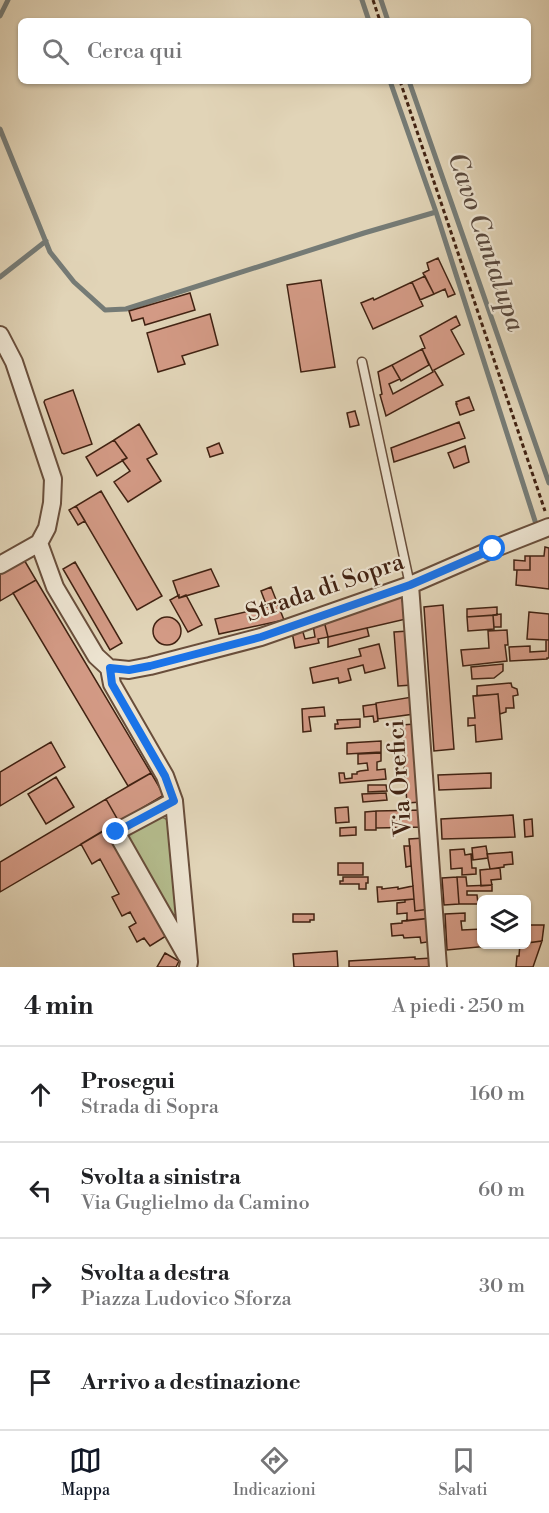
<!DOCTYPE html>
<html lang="it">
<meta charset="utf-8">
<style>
:root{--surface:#fff;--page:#f6f6f6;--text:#202124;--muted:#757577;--line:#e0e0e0;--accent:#111827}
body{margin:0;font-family:"Libre Bodoni",serif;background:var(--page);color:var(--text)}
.controls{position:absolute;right:18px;bottom:18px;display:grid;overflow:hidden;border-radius:9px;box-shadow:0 2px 4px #0004}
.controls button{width:54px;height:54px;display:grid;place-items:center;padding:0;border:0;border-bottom:2px solid var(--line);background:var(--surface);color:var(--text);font:30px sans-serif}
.stop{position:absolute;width:18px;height:18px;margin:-14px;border:4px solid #1a73e8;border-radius:50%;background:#fff}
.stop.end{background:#1a73e8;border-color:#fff;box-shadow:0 2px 6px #0008}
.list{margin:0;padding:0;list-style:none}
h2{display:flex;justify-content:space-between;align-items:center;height:78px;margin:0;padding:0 24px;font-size:26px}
h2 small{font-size:20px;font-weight:400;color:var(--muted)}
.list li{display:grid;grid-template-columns:39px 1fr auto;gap:18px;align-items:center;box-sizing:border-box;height:96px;padding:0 24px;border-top:2px solid var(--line)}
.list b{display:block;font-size:22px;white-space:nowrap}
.list p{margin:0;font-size:20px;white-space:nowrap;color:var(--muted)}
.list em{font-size:20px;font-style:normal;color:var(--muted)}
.icon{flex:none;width:33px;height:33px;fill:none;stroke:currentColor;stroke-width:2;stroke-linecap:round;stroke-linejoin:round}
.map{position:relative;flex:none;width:549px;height:967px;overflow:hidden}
.search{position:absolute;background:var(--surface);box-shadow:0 2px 4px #0004;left:18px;right:18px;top:18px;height:66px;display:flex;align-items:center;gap:15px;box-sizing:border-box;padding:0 21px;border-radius:9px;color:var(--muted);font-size:22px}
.sheet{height:462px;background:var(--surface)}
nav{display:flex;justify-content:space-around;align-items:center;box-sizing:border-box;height:84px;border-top:2px solid var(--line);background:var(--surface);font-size:16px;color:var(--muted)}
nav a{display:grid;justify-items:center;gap:3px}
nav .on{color:var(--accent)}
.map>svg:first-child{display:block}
.green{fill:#b4bc8d;stroke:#7a6f50;stroke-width:1.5}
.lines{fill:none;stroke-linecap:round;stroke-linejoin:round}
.stream{stroke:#757b76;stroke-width:5}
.building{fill:#d39a85;stroke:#412212;stroke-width:1.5}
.lane-casing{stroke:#694e3b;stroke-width:11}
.street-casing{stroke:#694e3b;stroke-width:20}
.path{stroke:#412212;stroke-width:3;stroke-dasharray:4.5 3;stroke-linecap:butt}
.lane{stroke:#ece3d0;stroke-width:8}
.street{stroke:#ece3d0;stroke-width:16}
.route{stroke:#1a73e8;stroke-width:8}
.labels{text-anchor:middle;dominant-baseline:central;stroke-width:4.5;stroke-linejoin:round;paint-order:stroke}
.street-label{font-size:24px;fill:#412212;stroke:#ece3d0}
.water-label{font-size:26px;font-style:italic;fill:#57473c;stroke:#ece3d0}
</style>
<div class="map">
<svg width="549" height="967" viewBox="0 0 549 967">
<rect width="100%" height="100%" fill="#e1d4b7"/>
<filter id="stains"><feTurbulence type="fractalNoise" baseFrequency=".00333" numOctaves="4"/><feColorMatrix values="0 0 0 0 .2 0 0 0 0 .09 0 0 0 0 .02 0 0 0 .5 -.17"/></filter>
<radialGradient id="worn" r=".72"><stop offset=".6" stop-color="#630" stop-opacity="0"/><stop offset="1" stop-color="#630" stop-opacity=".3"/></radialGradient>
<path class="green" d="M 160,816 L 166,819 L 169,823 L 178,912 L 176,915 L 171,915 L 125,832 Z"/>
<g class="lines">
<path class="stream" d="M 362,0 L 369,21
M 381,0 L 388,21
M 0,16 L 8,0
M 390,81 L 436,212
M 409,81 L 549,483
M 0,129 L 50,252 L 74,282 L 105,310 L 126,309 L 364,233 L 436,212 L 536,524
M 0,277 L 46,241"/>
</g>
<path class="building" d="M 438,258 L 455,294 L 448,297 L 445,289 L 434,294 L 423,273 L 429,270 L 427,263 Z
M 425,276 L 434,294 L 420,300 L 412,282 Z
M 321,280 L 335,367 L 301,372 L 287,285 Z
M 412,282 L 423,306 L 373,329 L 361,303 L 373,298 L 374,300 Z
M 190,293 L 195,310 L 145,325 L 143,318 L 132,321 L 129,311 Z
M 210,314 L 218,345 L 182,356 L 185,364 L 158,372 L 147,333 Z
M 456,316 L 460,325 L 451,330 L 464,354 L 434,370 L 443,385 L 386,416 L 380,395 L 382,394 L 378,372 L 392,365 L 400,379 L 389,384 L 393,394 L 433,372 L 422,349 L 425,348 L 420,336 Z
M 422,349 L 429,365 L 401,381 L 392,365 Z
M 73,390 L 92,444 L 64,454 L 62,453 L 44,402 L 45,400 Z
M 469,397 L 474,410 L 460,415 L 456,404 L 457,404 L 456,402 Z
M 355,411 L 359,425 L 350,427 L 347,413 Z
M 459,422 L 465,438 L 394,462 L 391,448 Z
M 139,424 L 157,454 L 147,459 L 161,481 L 128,502 L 114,482 L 130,471 L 122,460 L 127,458 L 114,440 Z
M 114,440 L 127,458 L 97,476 L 86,457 Z
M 219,443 L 223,453 L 210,457 L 207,448 Z
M 465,446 L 469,462 L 454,468 L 448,453 Z
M 101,491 L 162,596 L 137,610 L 76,506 Z
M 76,506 L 85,521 L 78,525 L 69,510 Z
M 545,547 L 549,548 L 549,589 L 516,585 L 517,570 L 530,570 L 530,556 L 544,556 Z
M 525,556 L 530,556 L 530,570 L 514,570 L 514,560 L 525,561 Z
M 23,558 L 36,580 L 0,601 L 0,571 Z
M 75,562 L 122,643 L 110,650 L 63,569 Z
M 211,569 L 219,586 L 179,598 L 173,581 Z
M 36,580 L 151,773 L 128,786 L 13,593 Z
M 271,587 L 284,620 L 219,634 L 215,619 L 267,607 L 261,591 Z
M 401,594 L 406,619 L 328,637 L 324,621 Z
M 179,595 L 179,598 L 186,595 L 202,625 L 188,632 L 170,600 Z
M 443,605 L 454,749 L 434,751 L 424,607 Z
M 497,607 L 497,615 L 467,617 L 467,609 Z
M 529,612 L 549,614 L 549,640 L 527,639 Z
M 501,614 L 501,627 L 494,627 L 493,615 Z
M 493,615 L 494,629 L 468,631 L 467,617 Z
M153 631a14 14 0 1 1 28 0a14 14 0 1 1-28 0Z
M 324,621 L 328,637 L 318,639 L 319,643 L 295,648 L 292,632 L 302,629 L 305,639 L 315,637 L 313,625 Z
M 367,628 L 369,636 L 328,647 L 328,637 Z
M 507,630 L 508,645 L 505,645 L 507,661 L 463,666 L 461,650 L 489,648 L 488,631 Z
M 408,631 L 412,685 L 398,686 L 394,632 Z
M 546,640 L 549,640 L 549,658 L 547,658 L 547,659 L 510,661 L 509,647 L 530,646 L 530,652 L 546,651 Z
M 379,644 L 385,668 L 365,673 L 363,665 L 348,669 L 351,680 L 339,683 L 338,678 L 313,683 L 310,668 L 361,656 L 359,649 Z
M 503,664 L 503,671 L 494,678 L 472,679 L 471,667 Z
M 511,683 L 512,687 L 517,689 L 518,695 L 513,696 L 514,708 L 506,708 L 506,712 L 500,714 L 498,694 L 477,696 L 477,686 Z
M 498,694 L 502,739 L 476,742 L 475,725 L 468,726 L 468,718 L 475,718 L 473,696 Z
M 412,697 L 414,714 L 378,719 L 376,703 Z
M 376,704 L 378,721 L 374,722 L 373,716 L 364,717 L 363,706 Z
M 324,707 L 325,716 L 309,717 L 311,731 L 303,732 L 302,709 Z
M 360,719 L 360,727 L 335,729 L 335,724 L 338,724 L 337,720 Z
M 415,724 L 421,802 L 407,803 L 401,725 Z
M 381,741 L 381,752 L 347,754 L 347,743 Z
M 51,742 L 65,767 L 0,806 L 0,772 Z
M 381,753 L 381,761 L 377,762 L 377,770 L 385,769 L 386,779 L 340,783 L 339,773 L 344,773 L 345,779 L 352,778 L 352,774 L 357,774 L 357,772 L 360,771 L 368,770 L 367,763 L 358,764 L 358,754 Z
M 151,773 L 164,795 L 119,822 L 106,799 Z
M 491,773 L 491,788 L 439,790 L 438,775 Z
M 56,777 L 74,807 L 46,824 L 28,794 Z
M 368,785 L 386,785 L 387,791 L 368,792 Z
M 386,793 L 387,800 L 363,802 L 362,794 Z
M 106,799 L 119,822 L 0,892 L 0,862 Z
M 348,807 L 349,822 L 336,823 L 335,808 Z
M 424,810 L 424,827 L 376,828 L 376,811 Z
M 376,811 L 376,830 L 365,830 L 365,812 Z
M 513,815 L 515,837 L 442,839 L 441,819 Z
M 532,819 L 533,836 L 525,837 L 524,820 Z
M 356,827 L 356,835 L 340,836 L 340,828 Z
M 106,829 L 166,936 L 150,946 L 144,938 L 137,942 L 129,927 L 136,923 L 130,912 L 122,916 L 112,897 L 119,894 L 100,859 L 92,864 L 81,844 Z
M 424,838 L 430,909 L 415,911 L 409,839 Z
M 404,846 L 410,846 L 411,866 L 406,867 Z
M 486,846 L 488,858 L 473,860 L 472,848 Z
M 464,849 L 465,855 L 471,854 L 472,868 L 476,868 L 476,874 L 462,875 L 462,868 L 451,869 L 450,850 Z
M 512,852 L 513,864 L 504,865 L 504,867 L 490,869 L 487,854 Z
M 338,863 L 363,863 L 363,875 L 338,875 Z
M 500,868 L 501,879 L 491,880 L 492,885 L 481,886 L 480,870 Z
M 343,877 L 368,877 L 368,883 L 366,883 L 366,889 L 359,889 L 359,884 L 340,884 L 340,881 L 343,881 Z
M 457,877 L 459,904 L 444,905 L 442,878 Z
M 457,877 L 466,877 L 467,886 L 492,885 L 492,891 L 467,891 L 467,895 L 477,895 L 478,904 L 459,904 Z
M 413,886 L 414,899 L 378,902 L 377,887 L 382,887 L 382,889 L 398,887 L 398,889 Z
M 414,899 L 415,911 L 430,909 L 431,918 L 407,921 L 407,913 L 397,914 L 397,903 L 405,902 L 405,900 Z
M 465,913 L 465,921 L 461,921 L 462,930 L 482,929 L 482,944 L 510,944 L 447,950 L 445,914 Z
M 293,914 L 314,914 L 314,920 L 310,920 L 310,922 L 293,922 Z
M 431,918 L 433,941 L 421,943 L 420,937 L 404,938 L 403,935 L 392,936 L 391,924 L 402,923 L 402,921 Z
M 526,925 L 544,925 L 542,941 L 526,943 Z
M 542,941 L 533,967 L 516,967 L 517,956 L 519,956 L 520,944 Z
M 337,951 L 338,967 L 294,967 L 293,954 Z
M 165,953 L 179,961 L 176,967 L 157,967 Z
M 415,957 L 415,959 L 432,958 L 433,967 L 349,967 L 349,961 Z"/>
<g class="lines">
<defs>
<path id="lane" d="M 362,362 L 410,585"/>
<path id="street" d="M 0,335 L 14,362 L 53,479 L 52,503 L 47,528 L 39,543 L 0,565
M 39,543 L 55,587 L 96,656 L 109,668 L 112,684 L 165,776 L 174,801 L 189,962 L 188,967
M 410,585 L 438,967
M 109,668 L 129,670 L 150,666 L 261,637 L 410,585 L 493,549 L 549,527
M 174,801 L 116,832 L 186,955"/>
</defs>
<use href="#lane" class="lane-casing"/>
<use href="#street" class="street-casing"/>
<path class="path" d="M 373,0 L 380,21
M 400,81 L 545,511"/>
<use href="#lane" class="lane"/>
<use href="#street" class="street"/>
</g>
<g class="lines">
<path class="route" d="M 116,832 L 174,801 L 165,776 L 112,684 L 110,668 L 129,670 L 150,666 L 261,637 L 410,585 L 493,549"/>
</g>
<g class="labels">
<g class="street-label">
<text transform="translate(325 588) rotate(-19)">Strada di Sopra</text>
<text transform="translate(400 778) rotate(-94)">Via Orefici</text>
</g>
<g class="water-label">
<text transform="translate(486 242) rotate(71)">Cavo Cantalupa</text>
</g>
</g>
<rect width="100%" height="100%" filter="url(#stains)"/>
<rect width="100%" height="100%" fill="url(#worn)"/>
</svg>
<div class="controls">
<button><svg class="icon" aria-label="layers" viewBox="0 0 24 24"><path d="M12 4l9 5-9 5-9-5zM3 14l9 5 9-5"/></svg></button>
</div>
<div class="stop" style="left:493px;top:549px"></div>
<div class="stop end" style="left:116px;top:832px"></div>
<div class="search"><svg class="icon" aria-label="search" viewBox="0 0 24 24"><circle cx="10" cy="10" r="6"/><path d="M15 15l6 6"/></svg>Cerca qui</div>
</div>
<section class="sheet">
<h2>4 min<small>A piedi · 250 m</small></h2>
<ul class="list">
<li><svg class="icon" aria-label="ahead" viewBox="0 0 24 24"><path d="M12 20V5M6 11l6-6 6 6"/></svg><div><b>Prosegui</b><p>Strada di Sopra</p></div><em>160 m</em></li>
<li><svg class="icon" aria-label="left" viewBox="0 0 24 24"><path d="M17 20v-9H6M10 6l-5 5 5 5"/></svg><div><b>Svolta a sinistra</b><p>Via Guglielmo da Camino</p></div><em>60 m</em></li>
<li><svg class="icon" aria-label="right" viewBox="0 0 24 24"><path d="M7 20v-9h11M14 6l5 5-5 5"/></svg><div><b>Svolta a destra</b><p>Piazza Ludovico Sforza</p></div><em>30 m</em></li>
<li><svg class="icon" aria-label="arrive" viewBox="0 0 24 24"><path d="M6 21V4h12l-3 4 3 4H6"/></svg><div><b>Arrivo a destinazione</b></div></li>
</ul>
</section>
<nav>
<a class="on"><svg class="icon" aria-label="map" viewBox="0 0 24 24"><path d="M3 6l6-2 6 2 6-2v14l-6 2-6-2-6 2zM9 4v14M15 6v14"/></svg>Mappa</a>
<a><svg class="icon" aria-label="directions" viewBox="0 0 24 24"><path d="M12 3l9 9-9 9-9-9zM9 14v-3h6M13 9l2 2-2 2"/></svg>Indicazioni</a>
<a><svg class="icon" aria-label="saved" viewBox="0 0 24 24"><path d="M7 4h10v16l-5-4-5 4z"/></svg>Salvati</a>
</nav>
